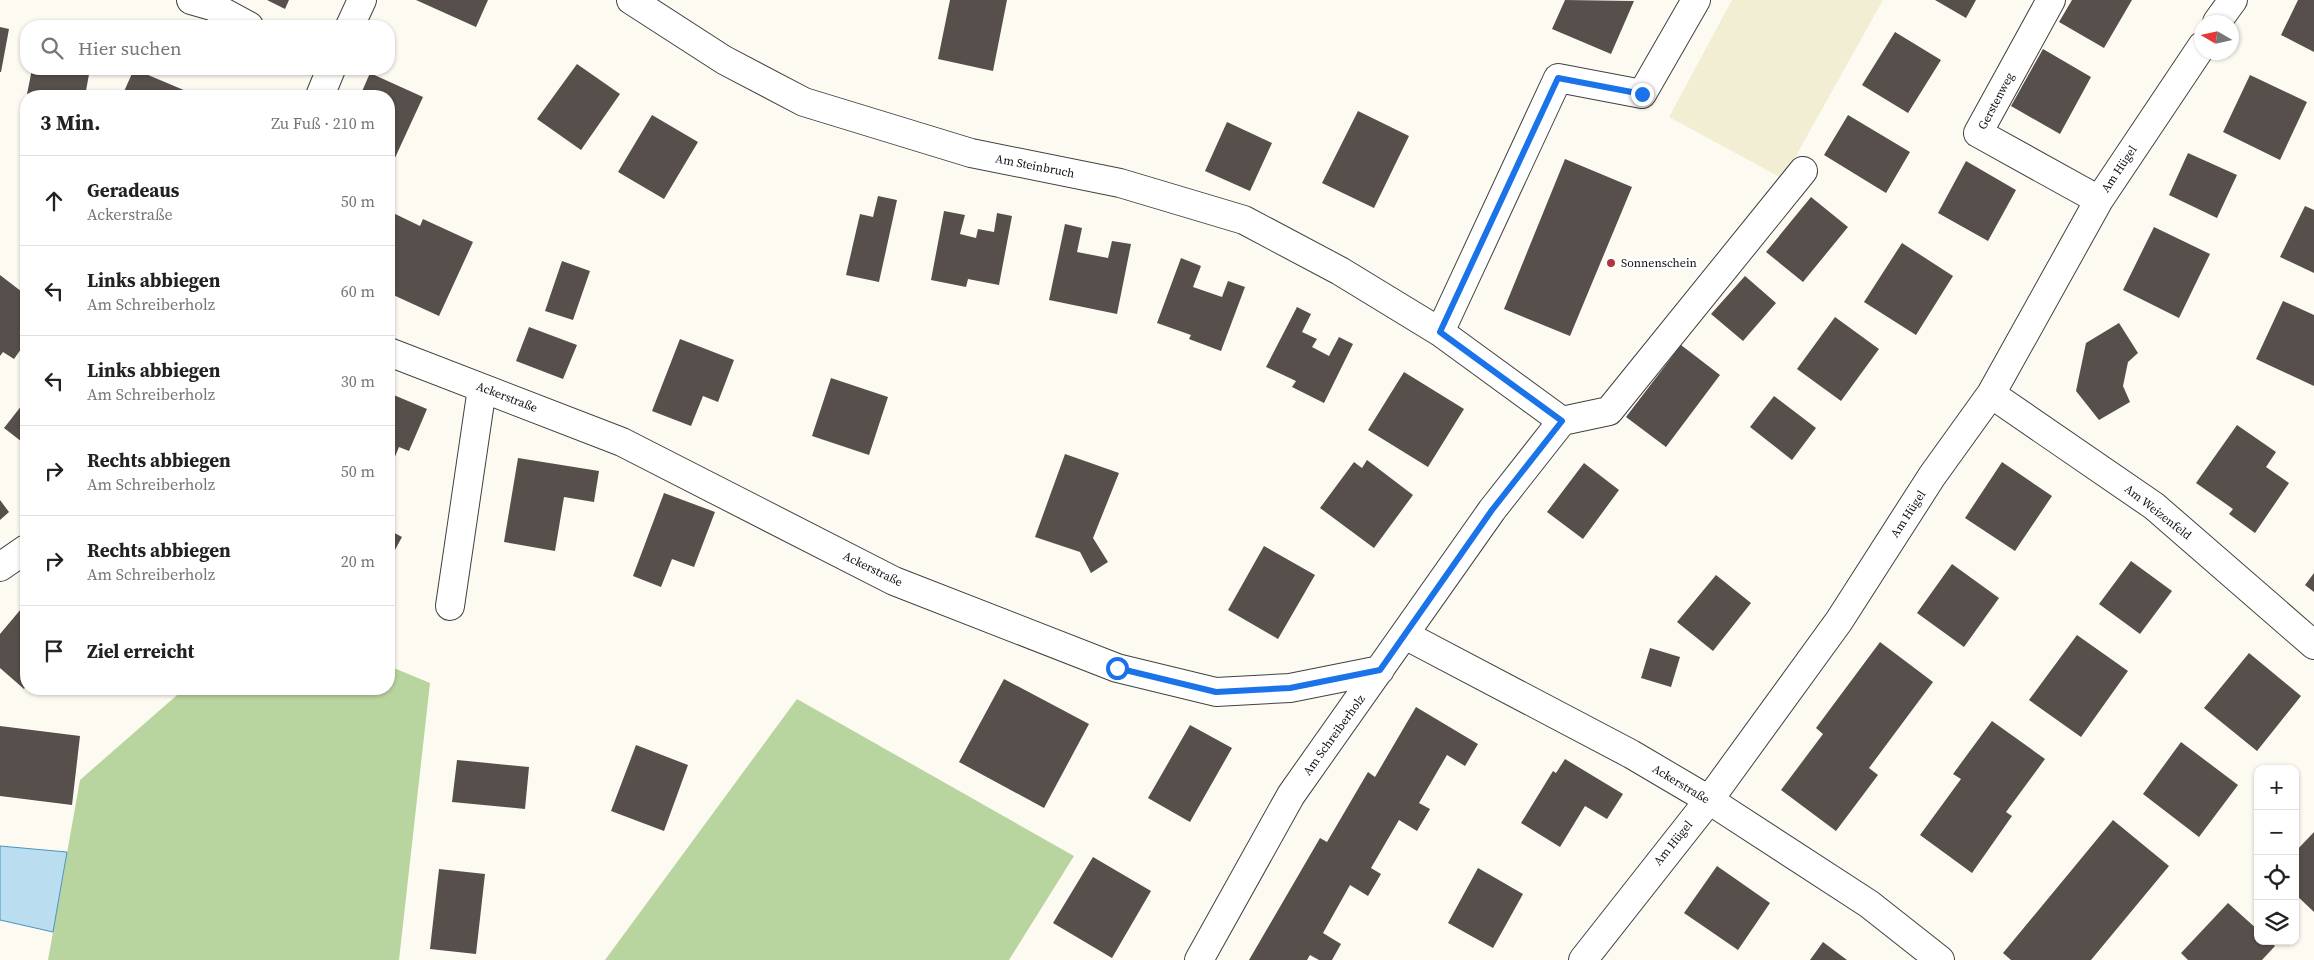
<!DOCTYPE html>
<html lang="de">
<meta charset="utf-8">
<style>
:root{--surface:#fff;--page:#f2f2f2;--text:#222;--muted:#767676;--line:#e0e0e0}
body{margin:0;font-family:"Source Serif 4",serif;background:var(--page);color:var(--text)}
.controls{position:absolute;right:15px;bottom:15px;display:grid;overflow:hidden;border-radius:10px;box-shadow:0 1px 4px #0004}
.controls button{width:45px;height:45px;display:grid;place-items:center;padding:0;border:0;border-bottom:1px solid var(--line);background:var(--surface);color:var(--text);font:25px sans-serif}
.compass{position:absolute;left:2194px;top:15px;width:45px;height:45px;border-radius:50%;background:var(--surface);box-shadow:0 1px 4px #0004;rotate:279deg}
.stop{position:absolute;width:15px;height:15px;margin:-11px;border:4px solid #1a73e8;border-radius:50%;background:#fff}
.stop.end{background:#1a73e8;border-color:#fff;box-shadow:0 1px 5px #0008}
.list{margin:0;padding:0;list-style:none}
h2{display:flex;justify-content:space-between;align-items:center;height:65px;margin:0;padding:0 20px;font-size:21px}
h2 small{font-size:16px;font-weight:400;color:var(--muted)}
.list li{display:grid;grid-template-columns:32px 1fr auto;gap:15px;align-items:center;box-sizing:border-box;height:90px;padding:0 20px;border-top:1px solid var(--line)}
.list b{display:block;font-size:19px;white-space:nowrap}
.list p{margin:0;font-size:16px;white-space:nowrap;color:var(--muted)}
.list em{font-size:16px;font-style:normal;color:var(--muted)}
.icon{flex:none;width:28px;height:28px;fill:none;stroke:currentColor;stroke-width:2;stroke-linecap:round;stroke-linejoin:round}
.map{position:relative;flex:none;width:2314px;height:960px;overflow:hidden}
.search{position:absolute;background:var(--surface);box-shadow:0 1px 4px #0004;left:20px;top:20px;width:375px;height:55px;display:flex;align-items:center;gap:12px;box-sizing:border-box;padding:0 18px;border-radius:20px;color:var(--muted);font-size:19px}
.panel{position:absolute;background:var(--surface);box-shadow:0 1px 4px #0004;left:20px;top:90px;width:375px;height:605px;border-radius:20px}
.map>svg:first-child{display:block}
.farmland{fill:#f1eed3}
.forest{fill:#b8d49f}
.water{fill:#bbddf0;stroke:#4a93bf}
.building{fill:#564f4c}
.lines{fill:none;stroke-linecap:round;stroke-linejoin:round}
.minor-casing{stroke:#414141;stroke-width:30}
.minor{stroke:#fff;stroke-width:28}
.route{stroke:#1a73e8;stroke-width:6}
.poi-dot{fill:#af353e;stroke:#fff;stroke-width:2}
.labels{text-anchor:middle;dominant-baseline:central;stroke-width:5;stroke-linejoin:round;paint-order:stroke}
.street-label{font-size:12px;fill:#0e0e0e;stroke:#fff}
.poi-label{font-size:12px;fill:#0e0e0e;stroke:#fff;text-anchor:start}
</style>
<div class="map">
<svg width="2314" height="960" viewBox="0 0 2314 960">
<rect width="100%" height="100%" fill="#fdfbf1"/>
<path class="farmland" d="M 1732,0 L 1883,0 L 1783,179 L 1669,117 Z"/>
<path class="forest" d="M 389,666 L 430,683 L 399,960 L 48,960 L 80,780 L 184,689 L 389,689 Z
M 797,699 L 1074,856 L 1009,960 L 605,960 Z"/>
<path class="water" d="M 0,846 L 67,852 L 53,932 L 0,920 Z"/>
<path class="building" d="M 267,0 L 289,0 L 285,9 Z
M 416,0 L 488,0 L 476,27 Z
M 950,0 L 1007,0 L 993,71 L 938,59 Z
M 1565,0 L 1634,1 L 1611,54 L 1552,29 Z
M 1935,0 L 1976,0 L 1966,18 Z
M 2072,0 L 2132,0 L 2104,48 L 2059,22 Z
M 2298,0 L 2314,0 L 2314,52 L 2281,35 Z
M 0,27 L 9,29 L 1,72 L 0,72 Z
M 1895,32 L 1941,60 L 1908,113 L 1862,85 Z
M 2043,49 L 2091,77 L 2060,134 L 2011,106 Z
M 577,64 L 620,94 L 581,150 L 537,119 Z
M 32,69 L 90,69 L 85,96 L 39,96 L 27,94 Z
M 134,69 L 186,91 L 184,96 L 122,96 Z
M 370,73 L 423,97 L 394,160 L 389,158 L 389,96 L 360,96 Z
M 2250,75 L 2307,102 L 2280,160 L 2223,132 Z
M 1358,111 L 1409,136 L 1374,208 L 1322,183 Z
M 652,115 L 698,142 L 664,199 L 618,172 Z
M 1848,115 L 1910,152 L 1886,193 L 1824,155 Z
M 1227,122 L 1272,143 L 1250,191 L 1205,171 Z
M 2188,153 L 2237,175 L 2217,218 L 2169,195 Z
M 1565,159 L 1632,187 L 1570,336 L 1504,309 Z
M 1966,161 L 2016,190 L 1988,241 L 1938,213 Z
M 878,196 L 897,200 L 879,282 L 846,275 L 860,214 L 873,217 Z
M 1811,197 L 1848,227 L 1803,282 L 1766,252 Z
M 2305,206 L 2314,210 L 2314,273 L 2280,257 Z
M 389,211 L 420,226 L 423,219 L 473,242 L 439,316 L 389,293 Z
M 944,211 L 965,215 L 960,234 L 976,238 L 978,229 L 994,232 L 997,213 L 1012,216 L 999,285 L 968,279 L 966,287 L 931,280 Z
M 1065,224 L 1082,228 L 1077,252 L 1108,258 L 1112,241 L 1131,244 L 1117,314 L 1049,300 Z
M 2154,227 L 2210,254 L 2179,318 L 2123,290 Z
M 1902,243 L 1953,276 L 1916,335 L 1864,302 Z
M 1181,258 L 1201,266 L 1193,287 L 1222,297 L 1228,281 L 1245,287 L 1221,351 L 1189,339 L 1191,335 L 1157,323 Z
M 562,261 L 590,271 L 573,320 L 545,311 Z
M 0,275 L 26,295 L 26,342 L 14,359 L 3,352 L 0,356 Z
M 1745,276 L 1776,303 L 1743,341 L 1711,314 Z
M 2283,301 L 2314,315 L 2314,386 L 2256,359 Z
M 1297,307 L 1311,314 L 1302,332 L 1317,339 L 1312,347 L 1329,356 L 1339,337 L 1353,344 L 1324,403 L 1292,387 L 1296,381 L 1266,367 Z
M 1835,317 L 1879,349 L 1841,401 L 1797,369 Z
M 2119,323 L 2138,353 L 2128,362 L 2123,386 L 2130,402 L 2099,420 L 2076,391 L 2086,343 Z
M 529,327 L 577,345 L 563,379 L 516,361 Z
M 680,339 L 734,360 L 718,402 L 703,396 L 691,426 L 652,411 Z
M 1681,345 L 1720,375 L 1666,447 L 1626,417 Z
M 1404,372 L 1464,409 L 1428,467 L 1368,430 Z
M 831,378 L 888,397 L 869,455 L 812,436 Z
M 389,393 L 427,409 L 409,451 L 399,447 L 389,471 Z
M 1774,396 L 1816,428 L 1792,460 L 1750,427 Z
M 26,400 L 26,445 L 4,428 Z
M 2237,425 L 2276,452 L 2266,467 L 2289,483 L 2255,533 L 2229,514 L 2233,509 L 2196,483 Z
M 1065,454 L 1119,473 L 1093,538 L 1108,562 L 1091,573 L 1080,552 L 1035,537 Z
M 518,458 L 599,471 L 594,502 L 564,497 L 555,551 L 504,542 Z
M 1367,460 L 1413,495 L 1374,548 L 1320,508 L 1354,462 L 1362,468 Z
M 2002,462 L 2052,496 L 2015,551 L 1965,518 Z
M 1584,463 L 1619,490 L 1583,539 L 1547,512 Z
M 664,493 L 715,512 L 694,567 L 672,559 L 661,587 L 633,576 Z
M 0,500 L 9,512 L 0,520 Z
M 389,530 L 402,537 L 389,561 Z
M 1264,546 L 1315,575 L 1278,639 L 1228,610 Z
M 2131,561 L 2172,591 L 2140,634 L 2099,604 Z
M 1952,564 L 1999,598 L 1964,647 L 1917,613 Z
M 2314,573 L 2314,592 L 2305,585 Z
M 1716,575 L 1751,603 L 1713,651 L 1677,622 Z
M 21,609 L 26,614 L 26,686 L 24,689 L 0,668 L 0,634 Z
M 2077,635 L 2128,671 L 2081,737 L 2029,700 Z
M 1880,642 L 1933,682 L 1869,768 L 1878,775 L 1836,831 L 1781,790 L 1823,734 L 1816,728 Z
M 1650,648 L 1680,657 L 1671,687 L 1641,678 Z
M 2249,653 L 2301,696 L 2257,751 L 2204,708 Z
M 1004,679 L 1089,724 L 1044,808 L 959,762 Z
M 1416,707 L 1478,744 L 1465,766 L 1447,755 L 1419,803 L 1430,809 L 1417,831 L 1399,820 L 1371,868 L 1381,874 L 1368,896 L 1350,885 L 1323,933 L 1341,944 L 1332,960 L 1319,960 L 1310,955 L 1307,960 L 1249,960 L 1320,838 L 1327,842 L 1368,772 L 1375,777 Z
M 1992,721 L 2045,759 L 2006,812 L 2012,816 L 1972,873 L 1920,835 L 1961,779 L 1953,774 Z
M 1190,725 L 1232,748 L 1190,822 L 1148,798 Z
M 0,726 L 80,736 L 72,805 L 0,796 Z
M 2181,742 L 2238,785 L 2199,837 L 2143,794 Z
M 636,745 L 688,765 L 664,831 L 611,811 Z
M 1565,759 L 1623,794 L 1607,819 L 1585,806 L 1560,847 L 1521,823 L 1553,771 L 1556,773 Z
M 457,760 L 529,767 L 525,809 L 452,802 Z
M 2113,820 L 2169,866 L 2091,960 L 2011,960 L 2003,953 Z
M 2314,832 L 2314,912 L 2295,894 L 2295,852 Z
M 1093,857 L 1151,891 L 1112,958 L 1053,923 Z
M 1717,866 L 1770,903 L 1738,950 L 1684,913 Z
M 1478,868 L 1523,894 L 1493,948 L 1448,923 Z
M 439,869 L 485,874 L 476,954 L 430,949 Z
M 2228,903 L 2258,930 L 2258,941 L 2269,941 L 2275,946 L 2262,960 L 2188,960 L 2181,953 Z
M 1823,942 L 1847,960 L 1810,960 Z"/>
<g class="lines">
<defs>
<path id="minor" d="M 191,0 L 212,6 L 249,26
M 631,0 L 724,60 L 804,102 L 971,153 L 1120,183 L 1244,220 L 1340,271 L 1440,332 L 1562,421 L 1492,510 L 1291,795 L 1199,960
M 2051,0 L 1978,133 L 2099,200
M 2217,22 L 2233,0
M 350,26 L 362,0
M 320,96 L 331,69
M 1440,332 L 1558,78 L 1642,94 L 1696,0
M 389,352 L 622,442 L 894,581 L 1117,668 L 1216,692 L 1290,688 L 1380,670
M 1991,394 L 2154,506 L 2314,645
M 1562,421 L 1609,411 L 1803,171
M 0,567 L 26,549
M 450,606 L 482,388
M 1405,635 L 1631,754 L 1709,800 L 1869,904 L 1940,960
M 1583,960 L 1709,800 L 1839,621 L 1932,476 L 1991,394 L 2099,200 L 2202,46"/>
</defs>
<use href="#minor" class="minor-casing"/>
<use href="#minor" class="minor"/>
</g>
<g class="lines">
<path class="route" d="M 1117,668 L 1216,692 L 1290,688 L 1380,670 L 1492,510 L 1562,421 L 1440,332 L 1558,78 L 1642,94"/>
</g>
<circle class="poi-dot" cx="1611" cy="263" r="5"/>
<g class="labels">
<g class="street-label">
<text transform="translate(1996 101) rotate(-62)">Gerstenweg</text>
<text transform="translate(1035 166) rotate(11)">Am Steinbruch</text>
<text transform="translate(2119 169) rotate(-56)">Am Hügel</text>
<text transform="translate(507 397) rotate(21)">Ackerstraße</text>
<text transform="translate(2158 512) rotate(38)">Am Weizenfeld</text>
<text transform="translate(1908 514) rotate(-57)">Am Hügel</text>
<text transform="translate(873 569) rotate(26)">Ackerstraße</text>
<text transform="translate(1334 735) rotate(-54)">Am Schreiberholz</text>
<text transform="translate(1681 784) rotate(31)">Ackerstraße</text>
<text transform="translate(1673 843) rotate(-51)">Am Hügel</text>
</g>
<g class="poi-label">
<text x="1621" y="263">Sonnenschein</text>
</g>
</g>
</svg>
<div class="controls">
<button>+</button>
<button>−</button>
<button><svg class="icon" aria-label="locate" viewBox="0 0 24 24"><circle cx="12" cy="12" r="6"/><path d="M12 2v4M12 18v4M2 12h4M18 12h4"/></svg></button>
<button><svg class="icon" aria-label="layers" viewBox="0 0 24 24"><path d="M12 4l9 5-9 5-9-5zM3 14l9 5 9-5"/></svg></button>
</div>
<svg class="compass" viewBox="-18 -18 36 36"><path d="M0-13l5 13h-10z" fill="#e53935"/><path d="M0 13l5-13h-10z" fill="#767676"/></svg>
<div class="stop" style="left:1117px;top:668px"></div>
<div class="stop end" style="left:1642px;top:94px"></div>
<div class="search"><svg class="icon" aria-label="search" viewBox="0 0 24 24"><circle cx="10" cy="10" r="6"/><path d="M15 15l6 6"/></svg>Hier suchen</div>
<section class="panel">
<h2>3 Min.<small>Zu Fuß · 210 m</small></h2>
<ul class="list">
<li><svg class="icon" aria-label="ahead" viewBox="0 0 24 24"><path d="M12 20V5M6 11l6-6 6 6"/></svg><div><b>Geradeaus</b><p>Ackerstraße</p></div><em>50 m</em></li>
<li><svg class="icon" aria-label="left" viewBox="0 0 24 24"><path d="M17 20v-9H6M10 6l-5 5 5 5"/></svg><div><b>Links abbiegen</b><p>Am Schreiberholz</p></div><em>60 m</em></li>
<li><svg class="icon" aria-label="left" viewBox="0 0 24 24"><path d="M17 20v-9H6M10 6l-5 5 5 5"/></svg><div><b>Links abbiegen</b><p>Am Schreiberholz</p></div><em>30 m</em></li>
<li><svg class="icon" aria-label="right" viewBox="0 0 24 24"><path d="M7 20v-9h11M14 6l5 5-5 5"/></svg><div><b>Rechts abbiegen</b><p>Am Schreiberholz</p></div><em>50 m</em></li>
<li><svg class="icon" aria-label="right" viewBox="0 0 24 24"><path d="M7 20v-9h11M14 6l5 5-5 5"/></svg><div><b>Rechts abbiegen</b><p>Am Schreiberholz</p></div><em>20 m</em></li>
<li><svg class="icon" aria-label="arrive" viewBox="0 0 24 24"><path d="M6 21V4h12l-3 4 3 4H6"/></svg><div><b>Ziel erreicht</b></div></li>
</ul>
</section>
</div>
